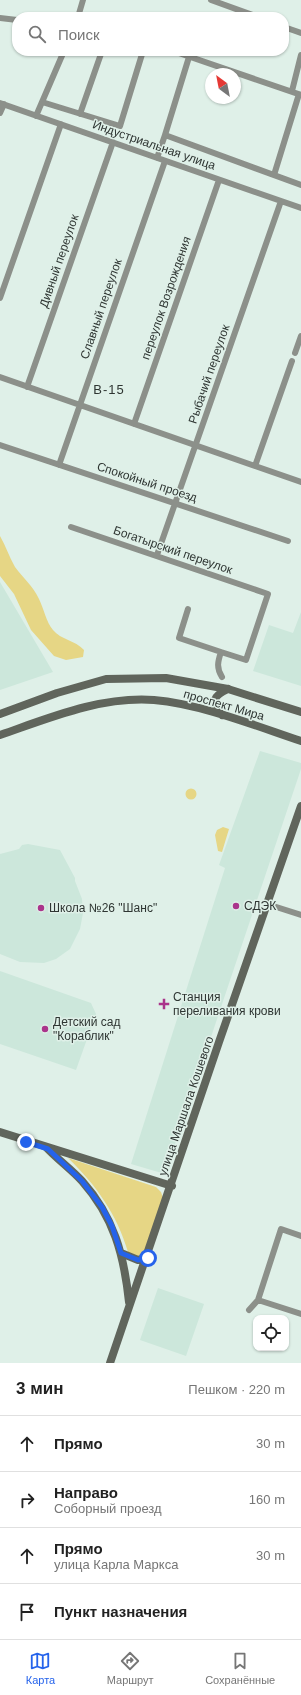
<!DOCTYPE html>
<html lang="ru">
<meta charset="utf-8">
<style>
:root{--surface:#fff;--page:#f6f6f6;--text:#222;--muted:#767676;--line:#e0e0e0;--accent:#2563eb}
body{margin:0;font-family:Helvetica,sans-serif;background:var(--page);color:var(--text)}
.controls{position:absolute;right:12px;bottom:12px;display:grid;overflow:hidden;border-radius:8px;box-shadow:0 1px 3px #0004}
.controls button{width:36px;height:36px;display:grid;place-items:center;padding:0;border:0;border-bottom:1px solid var(--line);background:var(--surface);color:var(--text);font:20px sans-serif}
.compass{position:absolute;left:205px;top:68px;width:36px;height:36px;border-radius:50%;background:var(--surface);box-shadow:0 1px 3px #0004;rotate:328deg}
.stop{position:absolute;width:12px;height:12px;margin:-9px;border:3px solid #2563eb;border-radius:50%;background:#fff}
.stop.end{background:#2563eb;border-color:#fff;box-shadow:0 1px 4px #0008}
.list{margin:0;padding:0;list-style:none}
h2{display:flex;justify-content:space-between;align-items:center;height:52px;margin:0;padding:0 16px;font-size:17px}
h2 small{font-size:13px;font-weight:400;color:var(--muted)}
.list li{display:grid;grid-template-columns:26px 1fr auto;gap:12px;align-items:center;box-sizing:border-box;height:56px;padding:0 16px;border-top:1px solid var(--line)}
.list b{display:block;font-size:15px;white-space:nowrap}
.list p{margin:0;font-size:13px;white-space:nowrap;color:var(--muted)}
.list em{font-size:13px;font-style:normal;color:var(--muted)}
.icon{flex:none;width:22px;height:22px;fill:none;stroke:currentColor;stroke-width:2;stroke-linecap:round;stroke-linejoin:round}
.map{position:relative;flex:none;width:301px;height:1363px;overflow:hidden}
.search{position:absolute;background:var(--surface);box-shadow:0 1px 3px #0004;left:12px;right:12px;top:12px;height:44px;display:flex;align-items:center;gap:10px;box-sizing:border-box;padding:0 14px;border-radius:16px;color:var(--muted);font-size:15px}
.sheet{height:276px;background:var(--surface)}
nav{display:flex;justify-content:space-around;align-items:center;box-sizing:border-box;height:56px;border-top:1px solid var(--line);background:var(--surface);font-size:11px;color:var(--muted)}
nav a{display:grid;justify-items:center;gap:2px}
nav .on{color:var(--accent)}
.map>svg:first-child{display:block}
.built{fill:#cce7db}
.green{fill:#e6d685}
.lines{fill:none;stroke-linecap:round;stroke-linejoin:round}
.street{stroke:#8c908a;stroke-width:6}
.secondary{stroke:#60655c;stroke-width:8}
.route{stroke:#2563eb;stroke-width:5}
.poi-dot{fill:#aa348b;stroke:#dff0e8;stroke-width:1.5}
.labels{text-anchor:middle;dominant-baseline:central;stroke-width:3;stroke-linejoin:round;paint-order:stroke}
.street-label{font-size:12px;fill:#2e3532;stroke:#dff0e8}
.poi-label{font-size:12px;fill:#2e3532;stroke:#dff0e8;text-anchor:start}
.neighbourhood-label{font-size:13px;letter-spacing:1px;fill:#2e3532;stroke:#dff0e8}
</style>
<div class="map">
<svg width="301" height="1363" viewBox="0 0 301 1363">
<rect width="100%" height="100%" fill="#dff0e8"/>
<path class="built" d="M 0,582 L 53,672 L 0,690 Z
M 301,612 L 301,686 L 253,671 L 269,625 L 293,633 Z
M 260,751 L 301,763 L 301,769 L 165,1174 L 131,1164 L 225,868 L 219,865 Z
M 28,844 L 60,850 L 75,878 L 75,881 L 82,899 L 83,913 L 80,929 L 70,949 L 56,959 L 44,963 L 20,962 L 0,954 L 0,854 L 19,849 L 22,845 Z
M 0,971 L 91,1003 L 96,1014 L 76,1070 L 0,1044 Z
M 158,1288 L 204,1304 L 186,1356 L 140,1340 Z"/>
<path class="green" d="M 0,536 C 6,546 9,557 15,567 C 23,578 33,586 39,599 C 44,609 46,622 53,630 C 61,640 75,640 84,650 L 83,657 L 66,660 L 54,656 L 31,630 L 14,594 L 0,576 Z
M185.5 794a5.5 5.5 0 1 1 11 0a5.5 5.5 0 1 1-11 0Z
M 223,827 L 229,829 L 222,852 L 218,851 L 215,835 L 217,830 Z
M 68,1158 L 156,1187 L 161,1192 L 163,1198 L 146,1251 L 141,1256 L 134,1255 L 128,1252 C 117,1214 96,1185 68,1158 Z"/>
<g class="lines">
<path class="street" d="M 211,0 L 258,17
M 78,17 L 83,0
M 0,18 L 17,20
M 284,27 L 301,33
M 173,51 L 301,95
M 292,91 L 301,55
M 42,102 L 120,126 L 143,51
M 0,103 L 301,208
M 0,113 L 4,104
M 80,114 L 102,51
M 36,116 L 64,51
M 165,135 L 189,57
M 157,158 L 165,135 L 301,185
M 274,175 L 299,94
M 0,298 L 61,124
M 295,353 L 301,336
M 0,377 L 301,482
M 27,387 L 113,142
M 134,424 L 219,180
M 0,445 L 288,541
M 59,465 L 165,161
M 255,466 L 292,361
M 71,527 L 268,594 L 246,660 L 221,652
M 157,555 L 281,201
M 188,609 L 179,638 L 221,652 C 218,661 216,668 222,677
M 270,905 L 301,915
M 258,1300 L 301,1314
M 249,1310 L 258,1300 L 281,1229 L 301,1236"/>
<path class="secondary" d="M 0,714 L 57,693 L 106,679 L 166,678 L 228,689 L 301,712
M 222,715 C 210,702 213,696 228,689
M 0,735 C 49,718 101,696 154,700 C 201,704 256,726 301,741
M 0,1132 L 172,1186
M 46,1147 C 57,1159 71,1169 82,1181 C 114,1217 124,1255 129,1302
M 121,1253 L 138,1260 L 148,1258
M 110,1363 L 219,1042 L 301,806"/>
</g>
<g class="lines">
<path class="route" d="M 26,1142 L 48,1149 L 82,1181 L 102,1207 L 112,1226 L 121,1253 L 138,1260 L 148,1258"/>
</g>
<g class="poi-dot">
<circle cx="236" cy="906" r="4"/>
<circle cx="41" cy="908" r="4"/>
<path d="M162 998h4v4h4v4h-4v4h-4v-4h-4v-4h4z"/>
<circle cx="45" cy="1029" r="4"/>
</g>
<g class="labels">
<g class="street-label">
<text transform="translate(154 145) rotate(19)">Индустриальная улица</text>
<text transform="translate(59 261) rotate(-71)">Дивный переулок</text>
<text transform="translate(166 298) rotate(-71)">переулок Возрождения</text>
<text transform="translate(101 309) rotate(-71)">Славный переулок</text>
<text transform="translate(209 374) rotate(-71)">Рыбачий переулок</text>
<text transform="translate(147 482) rotate(18)">Спокойный проезд</text>
<text transform="translate(173 550) rotate(19)">Богатырский переулок</text>
<text transform="translate(224 705) rotate(16)">проспект Мира</text>
<text transform="translate(186 1106) rotate(-71)">улица Маршала Кошевого</text>
</g>
<g class="poi-label">
<text x="244" y="906">СДЭК</text>
<text x="49" y="908">Школа №26 "Шанс"</text>
<text x="173" y="997">Станция<tspan x="173" dy="14">переливания крови</tspan></text>
<text x="53" y="1022">Детский сад<tspan x="53" dy="14">"Кораблик"</tspan></text>
</g>
<g class="neighbourhood-label">
<text x="109" y="389">В-15</text>
</g>
</g>
</svg>
<div class="controls">
<button><svg class="icon" aria-label="locate" viewBox="0 0 24 24"><circle cx="12" cy="12" r="6"/><path d="M12 2v4M12 18v4M2 12h4M18 12h4"/></svg></button>
</div>
<svg class="compass" viewBox="-18 -18 36 36"><path d="M0-13l5 13h-10z" fill="#e53935"/><path d="M0 13l5-13h-10z" fill="#767676"/></svg>
<div class="stop" style="left:148px;top:1258px"></div>
<div class="stop end" style="left:26px;top:1142px"></div>
<div class="search"><svg class="icon" aria-label="search" viewBox="0 0 24 24"><circle cx="10" cy="10" r="6"/><path d="M15 15l6 6"/></svg>Поиск</div>
</div>
<section class="sheet">
<h2>3 мин<small>Пешком · 220 m</small></h2>
<ul class="list">
<li><svg class="icon" aria-label="ahead" viewBox="0 0 24 24"><path d="M12 20V5M6 11l6-6 6 6"/></svg><div><b>Прямо</b></div><em>30 m</em></li>
<li><svg class="icon" aria-label="right" viewBox="0 0 24 24"><path d="M7 20v-9h11M14 6l5 5-5 5"/></svg><div><b>Направо</b><p>Соборный проезд</p></div><em>160 m</em></li>
<li><svg class="icon" aria-label="ahead" viewBox="0 0 24 24"><path d="M12 20V5M6 11l6-6 6 6"/></svg><div><b>Прямо</b><p>улица Карла Маркса</p></div><em>30 m</em></li>
<li><svg class="icon" aria-label="arrive" viewBox="0 0 24 24"><path d="M6 21V4h12l-3 4 3 4H6"/></svg><div><b>Пункт назначения</b></div></li>
</ul>
</section>
<nav>
<a class="on"><svg class="icon" aria-label="map" viewBox="0 0 24 24"><path d="M3 6l6-2 6 2 6-2v14l-6 2-6-2-6 2zM9 4v14M15 6v14"/></svg>Карта</a>
<a><svg class="icon" aria-label="directions" viewBox="0 0 24 24"><path d="M12 3l9 9-9 9-9-9zM9 14v-3h6M13 9l2 2-2 2"/></svg>Маршрут</a>
<a><svg class="icon" aria-label="saved" viewBox="0 0 24 24"><path d="M7 4h10v16l-5-4-5 4z"/></svg>Сохранённые</a>
</nav>
